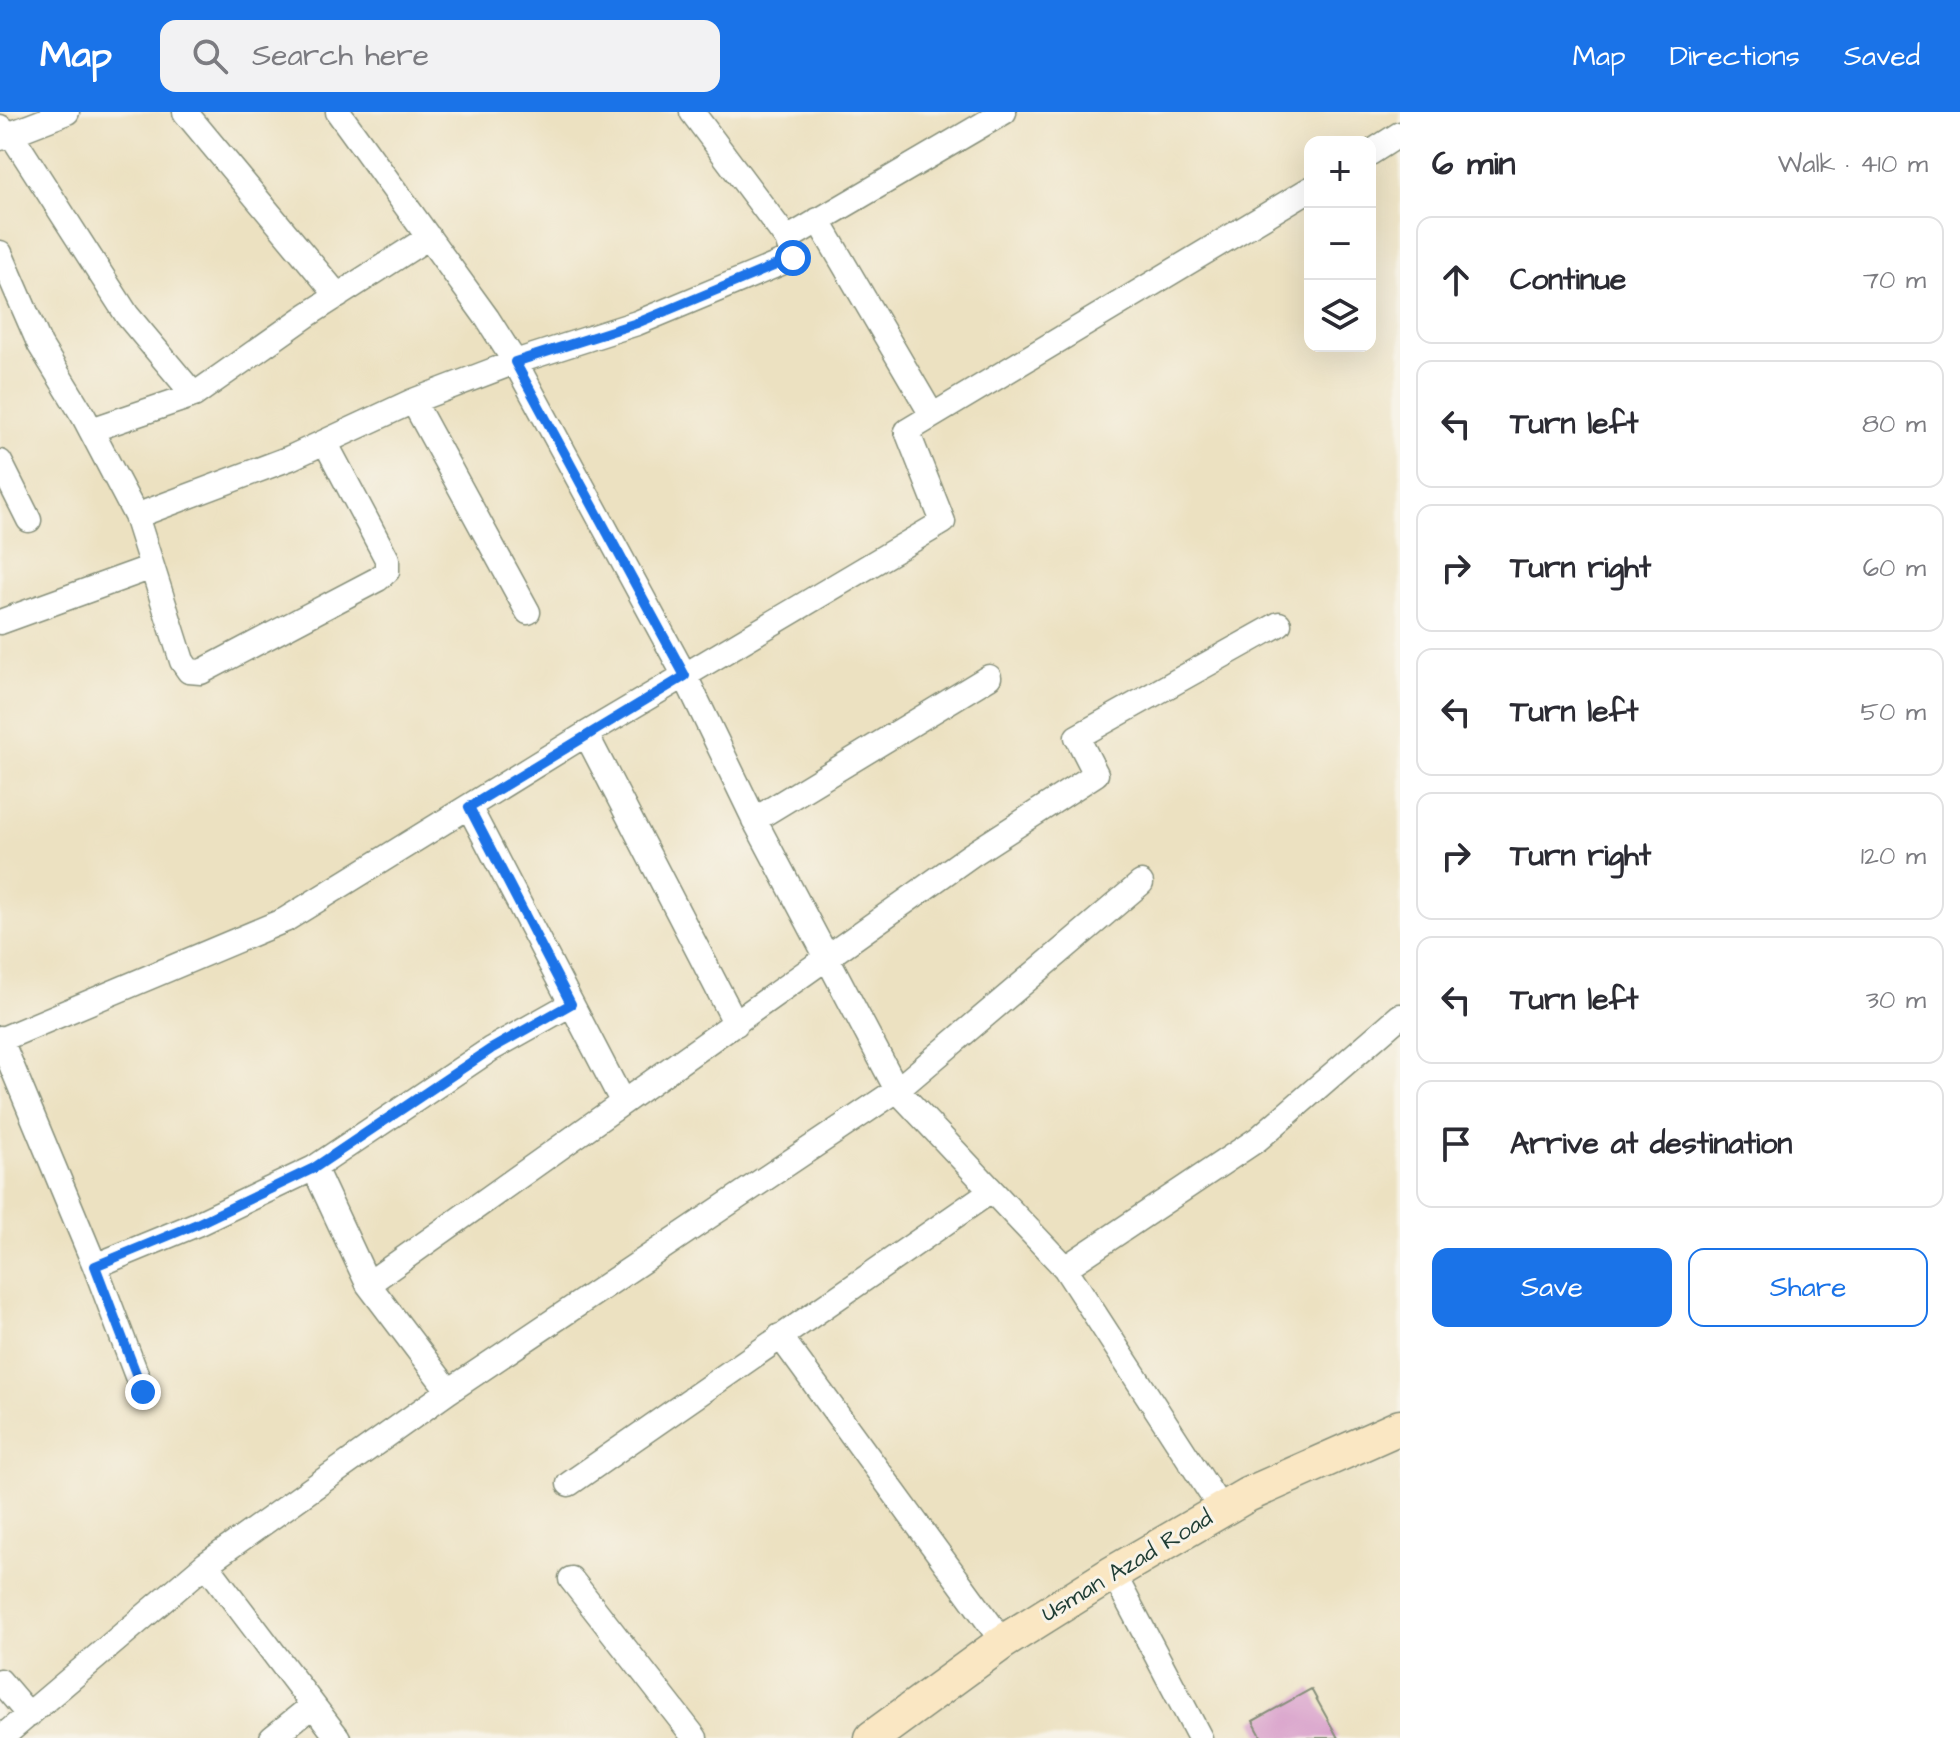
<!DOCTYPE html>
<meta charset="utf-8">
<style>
:root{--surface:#fff;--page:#f2f2f3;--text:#2b2b33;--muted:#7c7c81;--line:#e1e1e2;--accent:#1a73e8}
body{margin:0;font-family:"Architects Daughter",sans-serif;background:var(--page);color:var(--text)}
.controls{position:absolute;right:24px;top:24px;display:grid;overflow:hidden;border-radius:16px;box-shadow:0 8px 32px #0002}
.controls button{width:72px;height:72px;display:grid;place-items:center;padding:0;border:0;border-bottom:2px solid var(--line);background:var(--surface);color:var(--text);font:40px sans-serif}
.stop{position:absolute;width:24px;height:24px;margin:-18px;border:6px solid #1a73e8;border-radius:50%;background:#fff}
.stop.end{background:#1a73e8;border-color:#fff;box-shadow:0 2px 8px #0008}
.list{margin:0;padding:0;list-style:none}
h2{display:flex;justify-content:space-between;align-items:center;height:104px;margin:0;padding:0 32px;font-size:34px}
h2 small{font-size:26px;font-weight:400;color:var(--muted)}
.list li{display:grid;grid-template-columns:52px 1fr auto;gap:24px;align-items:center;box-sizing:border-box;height:128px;margin:0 16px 16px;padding:0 16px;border:2px solid var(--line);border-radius:16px}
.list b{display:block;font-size:30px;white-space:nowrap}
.list em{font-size:26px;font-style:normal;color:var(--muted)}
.actions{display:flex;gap:16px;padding:24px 32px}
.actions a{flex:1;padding:18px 0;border:2px solid var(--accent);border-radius:16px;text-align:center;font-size:28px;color:var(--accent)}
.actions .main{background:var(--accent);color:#fff}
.icon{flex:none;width:44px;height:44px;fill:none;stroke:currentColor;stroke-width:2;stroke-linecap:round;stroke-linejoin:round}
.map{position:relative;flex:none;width:1400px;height:1626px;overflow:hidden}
header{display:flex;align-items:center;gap:48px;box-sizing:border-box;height:112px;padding:0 40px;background:var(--accent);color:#fff}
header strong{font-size:38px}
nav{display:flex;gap:44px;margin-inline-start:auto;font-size:28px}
.search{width:560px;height:72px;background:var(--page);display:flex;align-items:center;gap:20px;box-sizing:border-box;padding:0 28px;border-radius:16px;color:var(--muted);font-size:30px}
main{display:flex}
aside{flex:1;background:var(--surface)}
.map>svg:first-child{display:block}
.building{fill:#d597c8}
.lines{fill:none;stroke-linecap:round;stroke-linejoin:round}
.street-casing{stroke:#868f7a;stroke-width:27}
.secondary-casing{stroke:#868f7a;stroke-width:37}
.street{stroke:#fff;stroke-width:24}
.secondary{stroke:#fae7c3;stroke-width:34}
.route{stroke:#1a73e8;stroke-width:10}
.labels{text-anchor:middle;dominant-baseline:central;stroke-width:6;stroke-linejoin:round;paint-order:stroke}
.street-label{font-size:24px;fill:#1f3d34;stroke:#f7f3e8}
</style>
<header>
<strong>Map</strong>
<div class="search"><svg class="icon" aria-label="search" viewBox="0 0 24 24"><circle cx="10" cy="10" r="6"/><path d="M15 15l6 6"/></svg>Search here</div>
<nav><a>Map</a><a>Directions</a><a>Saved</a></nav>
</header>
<main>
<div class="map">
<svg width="1400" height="1626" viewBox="0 0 1400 1626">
<rect width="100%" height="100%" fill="#f7f3e8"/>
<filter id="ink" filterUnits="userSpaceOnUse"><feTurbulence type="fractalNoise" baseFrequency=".0125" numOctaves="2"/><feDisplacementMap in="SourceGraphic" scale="16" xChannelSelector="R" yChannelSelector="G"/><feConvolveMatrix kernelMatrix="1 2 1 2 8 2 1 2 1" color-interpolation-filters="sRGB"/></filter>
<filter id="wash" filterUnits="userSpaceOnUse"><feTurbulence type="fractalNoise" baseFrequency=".006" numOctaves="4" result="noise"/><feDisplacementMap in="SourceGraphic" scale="32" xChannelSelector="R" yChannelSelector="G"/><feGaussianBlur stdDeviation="1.8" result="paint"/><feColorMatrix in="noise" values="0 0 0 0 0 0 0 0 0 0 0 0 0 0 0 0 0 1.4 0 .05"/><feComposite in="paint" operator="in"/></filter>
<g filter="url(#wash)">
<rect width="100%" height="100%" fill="#ece1c1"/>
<g id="blocks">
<path class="building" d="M 1311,1577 L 1338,1626 L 1262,1626 L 1253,1609 Z"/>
</g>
</g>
<g filter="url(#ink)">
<use href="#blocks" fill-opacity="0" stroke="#868f7a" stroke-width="2"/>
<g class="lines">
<defs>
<path id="street" d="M 185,0 L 338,184
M 338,0 L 487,206 L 515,250 L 685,564 L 758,715 L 897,978 L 1141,771
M 692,0 L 787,127
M 0,15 L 11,22 L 127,203 L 194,283
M 0,26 L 67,0
M 1370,41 L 1400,22
M 818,108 L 932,303
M 0,141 L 40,233 L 84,305 L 136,404 L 182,549 L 189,559 L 201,560 L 378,467 L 387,459 L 387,447 L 325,330
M 413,289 L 528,500
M 91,318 L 194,283 L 309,202 L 429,125
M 0,350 L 29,408
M 136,404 L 290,346 L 413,289 L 515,250 L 637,211 L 793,146 L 787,127 L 1004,0
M 0,510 L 152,455
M 586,622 L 736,912
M 469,695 L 622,989
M 754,708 L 989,565
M 0,926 L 95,1154 L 143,1280
M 0,928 L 285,808 L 586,622 L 943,410 L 907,319 L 1310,77
M 314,1056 L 368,1172 L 449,1279
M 95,1154 L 197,1112 L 314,1056 L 491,937 L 571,892
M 1065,1156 L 1258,1027 L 1400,904
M 368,1172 L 971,743 L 1096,662 L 1077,625 L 1279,512
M 780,1224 L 1003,1530
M 569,1372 L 991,1079
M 206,1452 L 338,1626
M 1113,1461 L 1200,1626
M 571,1467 L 695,1626
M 0,1569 L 29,1603
M 1,1626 L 206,1452 L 449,1279 L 897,978 L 1065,1156 L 1221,1397
M 272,1626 L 313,1593"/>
<path id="secondary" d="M 872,1626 L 1003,1530 L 1113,1461 L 1247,1383 L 1400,1315"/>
</defs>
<use href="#street" class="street-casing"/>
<use href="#secondary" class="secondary-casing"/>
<use href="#street" class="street"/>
<use href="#secondary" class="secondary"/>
</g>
</g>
<g class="lines" filter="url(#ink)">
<path class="route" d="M 143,1280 L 95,1154 L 197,1112 L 314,1056 L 491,937 L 571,892 L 469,695 L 685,564 L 515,250 L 637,211 L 793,146"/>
</g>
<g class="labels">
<g class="street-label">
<text transform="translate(1127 1454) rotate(-31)">Usman Azad Road</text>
</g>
</g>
</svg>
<div class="controls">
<button>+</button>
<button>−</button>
<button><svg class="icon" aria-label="layers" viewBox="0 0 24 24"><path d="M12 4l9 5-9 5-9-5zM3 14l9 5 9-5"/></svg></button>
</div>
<div class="stop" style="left:793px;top:146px"></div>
<div class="stop end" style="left:143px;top:1280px"></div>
</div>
<aside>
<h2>6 min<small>Walk · 410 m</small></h2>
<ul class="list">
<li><svg class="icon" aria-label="ahead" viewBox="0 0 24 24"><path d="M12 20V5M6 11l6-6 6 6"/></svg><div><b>Continue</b></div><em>70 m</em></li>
<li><svg class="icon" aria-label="left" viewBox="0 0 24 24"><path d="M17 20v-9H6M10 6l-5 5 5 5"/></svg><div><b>Turn left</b></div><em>80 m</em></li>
<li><svg class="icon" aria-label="right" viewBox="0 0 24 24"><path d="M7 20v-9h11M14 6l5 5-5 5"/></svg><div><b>Turn right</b></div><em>60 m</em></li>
<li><svg class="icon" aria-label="left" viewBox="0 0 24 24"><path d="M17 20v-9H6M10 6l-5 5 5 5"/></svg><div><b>Turn left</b></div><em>50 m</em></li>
<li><svg class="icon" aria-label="right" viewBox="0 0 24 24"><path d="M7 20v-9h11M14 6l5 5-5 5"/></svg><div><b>Turn right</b></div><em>120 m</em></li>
<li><svg class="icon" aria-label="left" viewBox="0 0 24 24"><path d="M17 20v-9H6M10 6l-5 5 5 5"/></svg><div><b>Turn left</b></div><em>30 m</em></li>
<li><svg class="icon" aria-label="arrive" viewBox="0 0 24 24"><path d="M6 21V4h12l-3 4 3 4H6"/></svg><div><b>Arrive at destination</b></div></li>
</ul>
<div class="actions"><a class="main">Save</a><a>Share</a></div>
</aside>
</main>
